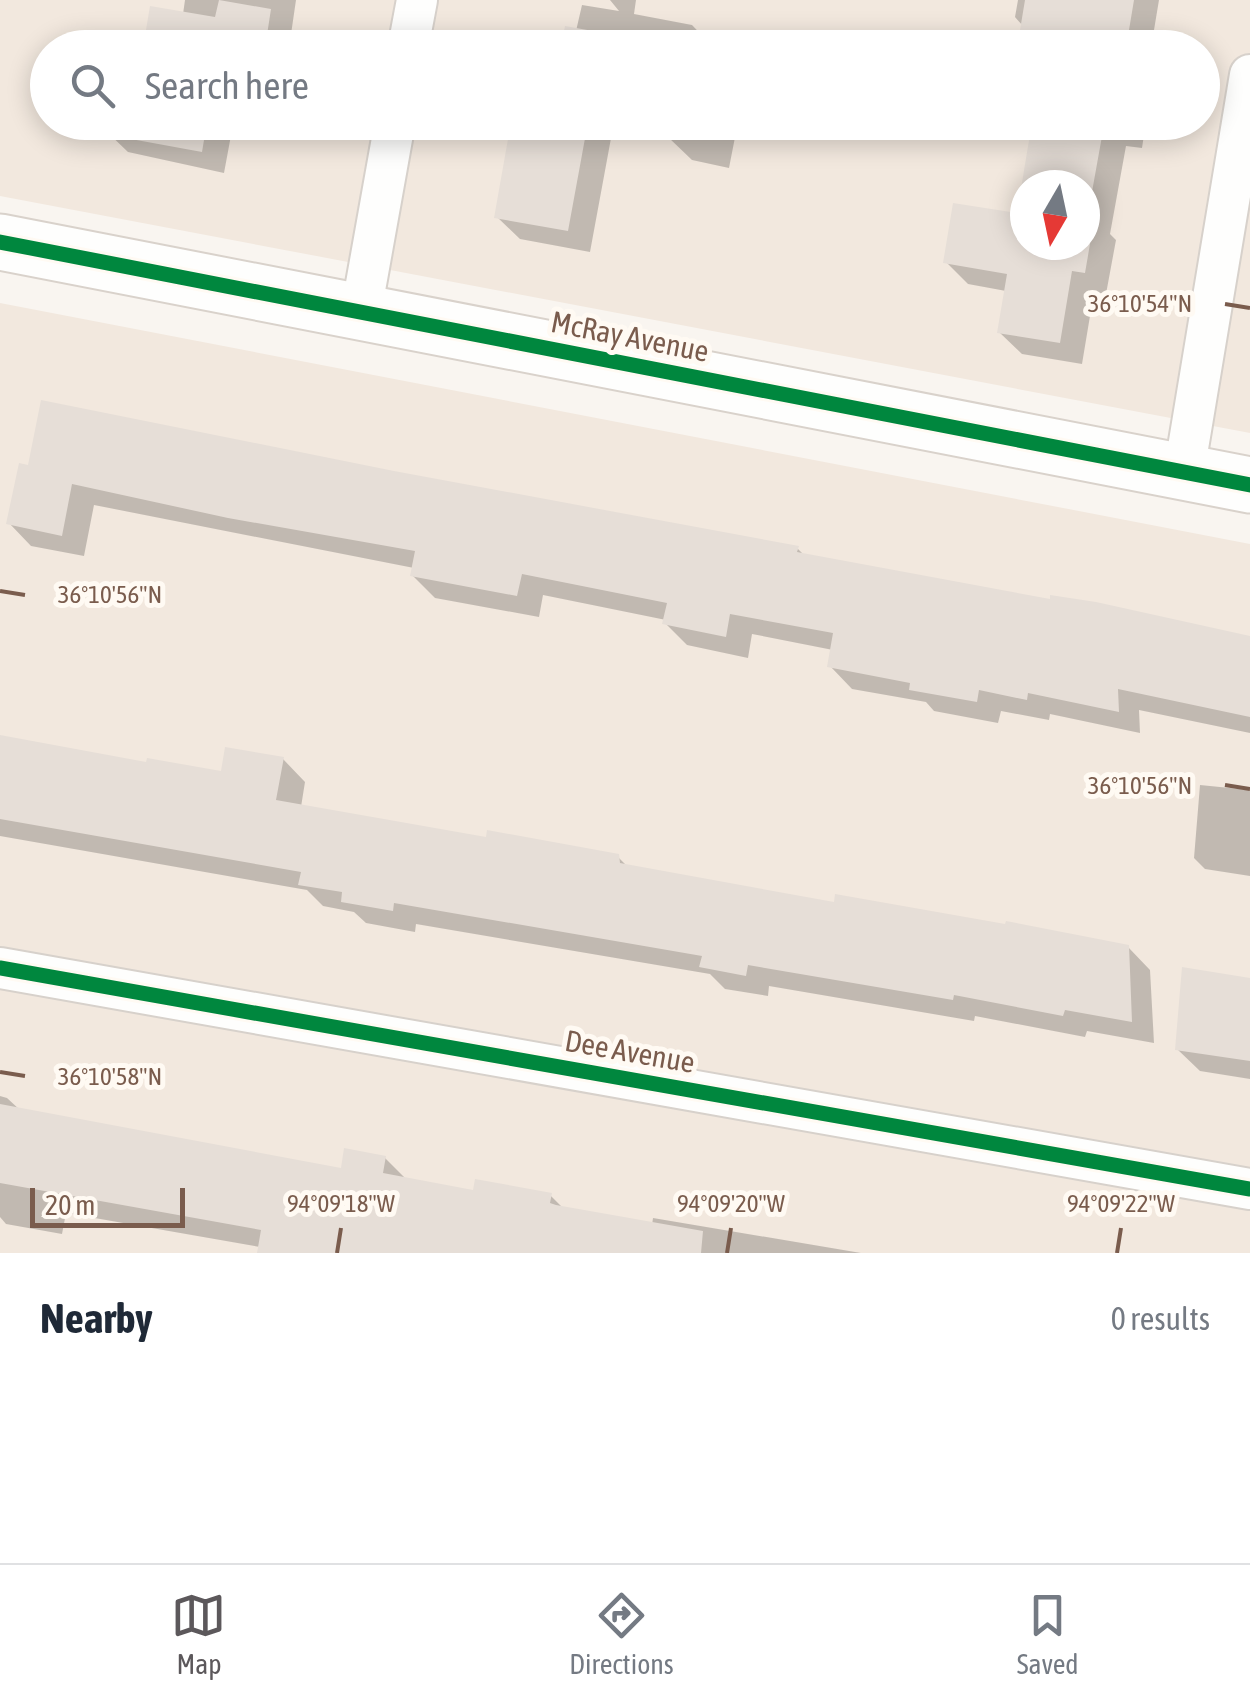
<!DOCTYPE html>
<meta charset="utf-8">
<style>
:root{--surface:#fff;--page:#f2f2f3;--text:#1f2937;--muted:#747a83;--line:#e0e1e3;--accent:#5c585b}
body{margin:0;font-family:"Asap Condensed",sans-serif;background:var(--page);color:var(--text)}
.compass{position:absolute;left:1010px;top:170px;width:90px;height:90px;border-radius:50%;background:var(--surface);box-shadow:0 5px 25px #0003;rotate:189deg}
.scale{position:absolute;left:30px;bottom:25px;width:155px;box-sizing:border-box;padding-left:10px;border:5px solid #7a5c4d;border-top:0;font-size:28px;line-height:35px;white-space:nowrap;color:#7a5c4d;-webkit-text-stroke:8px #fffaf3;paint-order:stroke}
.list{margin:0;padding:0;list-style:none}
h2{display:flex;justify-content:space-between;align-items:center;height:130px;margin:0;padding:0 40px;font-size:42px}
h2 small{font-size:32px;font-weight:400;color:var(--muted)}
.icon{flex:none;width:55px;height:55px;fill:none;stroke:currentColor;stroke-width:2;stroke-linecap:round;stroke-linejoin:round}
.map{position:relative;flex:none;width:1250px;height:1253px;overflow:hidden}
.search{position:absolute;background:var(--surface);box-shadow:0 5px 25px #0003;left:30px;right:30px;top:30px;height:110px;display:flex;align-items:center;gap:25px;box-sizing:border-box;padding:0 35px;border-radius:55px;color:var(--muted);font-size:38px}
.sheet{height:310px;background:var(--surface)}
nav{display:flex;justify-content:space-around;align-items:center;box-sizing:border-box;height:140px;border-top:2px solid var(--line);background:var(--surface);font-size:28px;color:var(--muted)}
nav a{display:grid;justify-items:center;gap:5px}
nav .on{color:var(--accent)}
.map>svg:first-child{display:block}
.residential{fill:#f2e8de;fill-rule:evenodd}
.shadow{fill:#0003;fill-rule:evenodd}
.building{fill:#e6ded7;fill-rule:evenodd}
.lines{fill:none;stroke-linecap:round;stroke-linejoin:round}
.street-casing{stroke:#d7d1cb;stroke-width:44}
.secondary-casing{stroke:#d9d2cb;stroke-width:59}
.street{stroke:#fefefd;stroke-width:40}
.secondary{stroke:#fefefd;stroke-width:55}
.cycleway-casing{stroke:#fffaf3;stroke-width:21}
.cycleway{stroke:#00873e;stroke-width:15}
.ticks{fill:none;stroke:#7a5c4d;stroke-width:4}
.labels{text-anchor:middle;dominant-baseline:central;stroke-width:10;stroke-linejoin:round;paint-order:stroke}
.street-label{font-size:30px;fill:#7a5c4d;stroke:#fffaf3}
.ticks-label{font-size:25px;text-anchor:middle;fill:#7a5c4d;stroke:#fffaf3;stroke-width:10;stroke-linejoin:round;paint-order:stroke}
</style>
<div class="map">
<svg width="1250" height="1253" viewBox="0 0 1250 1253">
<rect width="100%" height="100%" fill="#f9f5f0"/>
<path class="residential" d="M 0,0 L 1250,0 L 1250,433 L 0,196 ZM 48,48 L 1202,48 L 1202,122 L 48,122 ZM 1025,185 L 1085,185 L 1085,245 L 1025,245 Z
M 0,303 L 1250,544 L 1250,1253 L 0,1253 Z"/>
<path class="shadow" d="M 185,0 L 296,0 L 289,48 L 145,48 L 183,14 Z
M 610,0 L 636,0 L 634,14 L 692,25 L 714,48 L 563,48 L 576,31 L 582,5 L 619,11 Z
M 1018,0 L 1159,0 L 1151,48 L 1019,48 L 1023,26 L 1015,17 Z
M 106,122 L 239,122 L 237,130 L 232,130 L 224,173 L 128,152 L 105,130 Z
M 514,122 L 614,122 L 590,252 L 520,239 L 497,217 Z
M 626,122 L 738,122 L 729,168 L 692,160 L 669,138 L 670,131 Z
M 1034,122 L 1146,122 L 1142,148 L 1126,146 L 1110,234 L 1116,240 L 1106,294 L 1094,292 L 1082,364 L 1022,354 L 999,332 L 1006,291 L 968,284 L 946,262 L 1019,216 ZM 1025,185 L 1085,185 L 1085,245 L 1025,245 Z
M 21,466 L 393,474 L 797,548 L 805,556 L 1250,638 L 1250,733 L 1139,710 L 1140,733 L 1050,714 L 1049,720 L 1001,711 L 998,723 L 934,711 L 926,702 L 852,689 L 830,666 L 833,650 L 752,634 L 748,658 L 687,645 L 665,623 L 666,620 L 543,595 L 539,617 L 435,598 L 413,576 L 414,568 L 94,505 L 84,556 L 31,546 L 9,523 Z
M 0,738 L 148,765 L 223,774 L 283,759 L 305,782 L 301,807 L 488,840 L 617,856 L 628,867 L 836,905 L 1128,947 L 1150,970 L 1154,1043 L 1087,1031 L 1085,1037 L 975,1016 L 974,1021 L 769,986 L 768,996 L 725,989 L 710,974 L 416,924 L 415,932 L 366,923 L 354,912 L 323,906 L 307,890 L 0,836 Z
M 1200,785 L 1250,790 L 1250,876 L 1205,869 L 1194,858 Z
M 1250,981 L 1250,1079 L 1200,1071 L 1177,1049 Z
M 0,1096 L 7,1098 L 20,1110 L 342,1171 L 385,1158 L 407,1180 L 475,1192 L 550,1195 L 564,1209 L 652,1225 L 653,1218 L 861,1253 L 259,1253 L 260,1247 L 66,1213 L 62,1234 L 6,1224 L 0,1217 Z"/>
<path class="building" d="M 219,0 L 271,9 L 265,48 L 143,48 L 150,6 L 215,17 Z
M 1025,0 L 1134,0 L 1126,48 L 1017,48 Z
M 565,26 L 604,33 L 602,48 L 525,48 L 526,39 L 561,46 Z
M 130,122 L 207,122 L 202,152 L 131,139 L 132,136 L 127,135 Z
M 511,122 L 588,122 L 568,231 L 494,218 Z
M 1032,122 L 1114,122 L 1113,126 L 1104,125 L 1088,214 L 1095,215 L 1085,273 L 1072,271 L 1060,343 L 997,333 L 1007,274 L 943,263 L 953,203 L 1017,213 ZM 1025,185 L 1085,185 L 1085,245 L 1025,245 Z
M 41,400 L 394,471 L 799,546 L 797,552 L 1050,599 L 1050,595 L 1096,602 L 1250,636 L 1250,717 L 1118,689 L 1119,712 L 1028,693 L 1027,700 L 979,690 L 977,702 L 909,690 L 910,683 L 827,667 L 833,633 L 730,614 L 726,637 L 662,624 L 667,603 L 522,574 L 517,596 L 410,576 L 415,551 L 228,518 L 72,484 L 62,536 L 6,524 L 19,463 L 28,465 Z
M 0,735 L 146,762 L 147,758 L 221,771 L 225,747 L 284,757 L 276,800 L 486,837 L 487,830 L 619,854 L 620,863 L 834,902 L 835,894 L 1005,924 L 1006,921 L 1129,945 L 1132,1022 L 1065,1010 L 1063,1016 L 954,995 L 953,1000 L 748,965 L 746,976 L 699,967 L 702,956 L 394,903 L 393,911 L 341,902 L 342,892 L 298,885 L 301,872 L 0,819 Z
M 1182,967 L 1250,978 L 1250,1061 L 1175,1050 Z
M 0,1104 L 341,1168 L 344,1148 L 386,1156 L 383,1173 L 473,1190 L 475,1179 L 552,1193 L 550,1203 L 556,1205 L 703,1231 L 701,1253 L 257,1253 L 261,1230 L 0,1183 Z"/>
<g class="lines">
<defs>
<path id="street" d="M 408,48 L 417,0
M 361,312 L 395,122
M 1184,472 L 1250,75
M 0,968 L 1250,1189"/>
<path id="secondary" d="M 0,242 L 1250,485"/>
</defs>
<use href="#street" class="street-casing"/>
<use href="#secondary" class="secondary-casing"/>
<use href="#street" class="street"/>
<use href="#secondary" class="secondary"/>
<defs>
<path id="cycleway" d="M 0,242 L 1250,485
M 0,968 L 1250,1189"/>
</defs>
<use href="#cycleway" class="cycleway-casing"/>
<use href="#cycleway" class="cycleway"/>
</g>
<path class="ticks" d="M 1225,304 L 1250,308M 0,591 L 25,595M 1225,785 L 1250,789M 0,1072 L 25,1076M 337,1253 L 341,1228M 727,1253 L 731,1228M 1117,1253 L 1121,1228"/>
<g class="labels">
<g class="street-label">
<text transform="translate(630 336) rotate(11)">McRay Avenue</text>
<text transform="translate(630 1051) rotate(10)">Dee Avenue</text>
</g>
</g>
<g class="ticks-label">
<text x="1140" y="312">36°10'54"N</text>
<text x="110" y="603">36°10'56"N</text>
<text x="1140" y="794">36°10'56"N</text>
<text x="110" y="1085">36°10'58"N</text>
<text x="341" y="1212">94°09'18"W</text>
<text x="731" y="1212">94°09'20"W</text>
<text x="1121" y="1212">94°09'22"W</text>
</g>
</svg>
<svg class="compass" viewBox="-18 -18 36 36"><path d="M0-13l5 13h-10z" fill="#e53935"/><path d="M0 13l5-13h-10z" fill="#747a83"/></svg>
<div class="scale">20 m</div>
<div class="search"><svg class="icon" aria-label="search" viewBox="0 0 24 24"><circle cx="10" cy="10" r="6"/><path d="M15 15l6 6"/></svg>Search here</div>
</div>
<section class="sheet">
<h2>Nearby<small>0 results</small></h2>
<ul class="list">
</ul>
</section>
<nav>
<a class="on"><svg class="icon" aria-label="map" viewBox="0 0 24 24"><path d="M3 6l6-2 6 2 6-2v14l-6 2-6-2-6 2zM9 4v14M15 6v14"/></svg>Map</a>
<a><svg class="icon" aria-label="directions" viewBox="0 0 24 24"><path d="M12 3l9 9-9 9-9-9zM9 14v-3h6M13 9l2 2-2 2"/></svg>Directions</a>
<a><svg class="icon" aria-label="saved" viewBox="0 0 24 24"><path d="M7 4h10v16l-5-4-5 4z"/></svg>Saved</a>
</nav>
